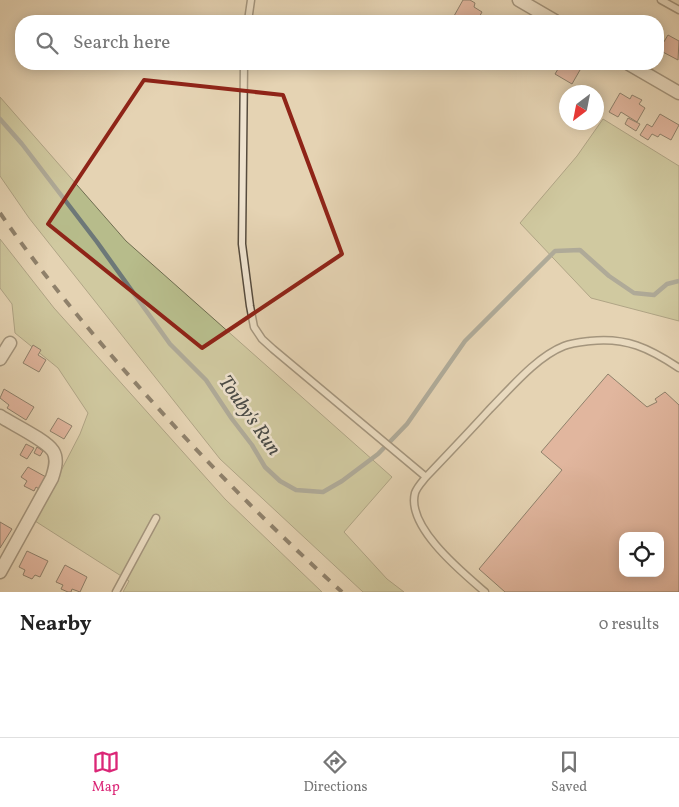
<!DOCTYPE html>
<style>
:root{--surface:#fff;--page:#f6f6f6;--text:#222;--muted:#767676;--line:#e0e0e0;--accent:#db2777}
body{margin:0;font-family:Vollkorn,serif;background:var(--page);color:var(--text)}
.controls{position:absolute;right:15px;bottom:15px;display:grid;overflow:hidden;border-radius:10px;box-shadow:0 2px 12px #0003}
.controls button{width:45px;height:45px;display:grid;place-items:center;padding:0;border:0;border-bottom:1px solid var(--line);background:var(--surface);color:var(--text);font:25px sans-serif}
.compass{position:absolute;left:559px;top:85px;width:45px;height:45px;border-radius:50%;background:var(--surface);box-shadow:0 2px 12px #0003;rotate:212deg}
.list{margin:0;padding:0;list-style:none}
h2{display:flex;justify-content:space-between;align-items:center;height:65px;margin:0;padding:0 20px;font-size:21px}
h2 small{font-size:16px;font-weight:400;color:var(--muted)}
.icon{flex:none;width:28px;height:28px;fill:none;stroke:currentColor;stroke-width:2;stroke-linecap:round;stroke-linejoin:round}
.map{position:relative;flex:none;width:679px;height:592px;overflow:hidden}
.search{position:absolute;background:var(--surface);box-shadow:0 2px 12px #0003;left:15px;right:15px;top:15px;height:55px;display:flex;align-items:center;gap:12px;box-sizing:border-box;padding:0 18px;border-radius:20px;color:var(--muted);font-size:19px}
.sheet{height:145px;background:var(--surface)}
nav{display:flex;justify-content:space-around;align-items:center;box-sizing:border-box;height:70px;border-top:1px solid var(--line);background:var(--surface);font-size:14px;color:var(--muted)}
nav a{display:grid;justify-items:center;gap:2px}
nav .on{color:var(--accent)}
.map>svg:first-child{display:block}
.green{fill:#b7bc8b;stroke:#6f6d50}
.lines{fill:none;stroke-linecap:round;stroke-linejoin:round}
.stream{stroke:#6d7878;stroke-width:4.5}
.building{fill:#db9386;stroke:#271e16;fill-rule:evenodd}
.lane-casing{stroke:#564b3d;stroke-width:9}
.street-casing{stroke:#564b3d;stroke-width:15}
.lane{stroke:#eee2ce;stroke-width:6}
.street{stroke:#eee2ce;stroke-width:12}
.rail{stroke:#271e16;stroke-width:4;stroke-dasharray:9 9;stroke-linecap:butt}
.marked{fill:none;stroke:#8f2418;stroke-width:4;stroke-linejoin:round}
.labels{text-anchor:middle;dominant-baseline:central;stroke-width:5;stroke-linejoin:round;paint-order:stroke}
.water-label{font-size:20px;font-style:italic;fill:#4a4b47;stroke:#eee2ce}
</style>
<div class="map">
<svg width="679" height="592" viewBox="0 0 679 592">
<rect width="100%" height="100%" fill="#e5d3b3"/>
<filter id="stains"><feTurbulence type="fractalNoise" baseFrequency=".004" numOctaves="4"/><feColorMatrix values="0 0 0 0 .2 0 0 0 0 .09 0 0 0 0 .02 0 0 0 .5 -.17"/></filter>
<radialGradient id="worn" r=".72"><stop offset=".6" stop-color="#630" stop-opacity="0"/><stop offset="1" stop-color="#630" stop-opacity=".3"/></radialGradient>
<path class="green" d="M 0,97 L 126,241 L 392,477 L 344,532 L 387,579 L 404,592 L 363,592 L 220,459 L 29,218 L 0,176 Z
M 603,119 L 679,166 L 679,321 L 591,298 L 520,223 L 577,156 Z
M 0,239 L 54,308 L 225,499 L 322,592 L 123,592 L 129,581 L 35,521 L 80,434 L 88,413 L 58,368 L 15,333 L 12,304 L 0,288 Z"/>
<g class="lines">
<path class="stream" d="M 0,119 L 22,144 L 97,242 L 170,344 L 206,380 L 232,419 L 252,445 L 265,467 L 280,481 L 296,490 L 323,492 L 342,481 L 378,454 L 407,424 L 465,341 L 555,251 L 580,250 L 609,276 L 634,293 L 654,295 L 667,284 L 679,281"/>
</g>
<path class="building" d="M 463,0 L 470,0 L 475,3 L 474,7 L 482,12 L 477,21 L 464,21 L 454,16 Z
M 668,35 L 679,41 L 678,60 L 659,50 Z
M 561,64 L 570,64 L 580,70 L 572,84 L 555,74 Z
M 620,93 L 630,99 L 632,95 L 642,100 L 639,104 L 645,108 L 637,122 L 621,112 L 618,117 L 609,112 Z
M 660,114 L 679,125 L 671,140 L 660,134 L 658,137 L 652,134 L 648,140 L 640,135 L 647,124 L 652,127 Z
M 628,118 L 640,124 L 636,131 L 625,124 Z
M 33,345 L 41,350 L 38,355 L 46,360 L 39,372 L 23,363 Z
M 608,374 L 647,407 L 657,402 L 655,399 L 665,392 L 679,405 L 679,592 L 505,592 L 479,569 L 562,470 L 541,452 ZM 623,536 L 660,536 L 660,573 L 623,573 Z
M 4,389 L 34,407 L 26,420 L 7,408 L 9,405 L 0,398 Z
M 58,418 L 72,426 L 64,439 L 50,431 Z
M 26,444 L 34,448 L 27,459 L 20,455 Z
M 37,447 L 43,451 L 40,456 L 34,453 Z
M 28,467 L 46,477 L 39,489 L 36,487 L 34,491 L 24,486 L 27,481 L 21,477 Z
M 0,522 L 12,529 L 0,548 Z
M 27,551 L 48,561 L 40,577 L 35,575 L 32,579 L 23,575 L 25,570 L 19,567 Z
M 65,565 L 87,577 L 80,592 L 72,589 L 71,592 L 68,592 L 61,589 L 63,585 L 56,582 Z"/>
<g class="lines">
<defs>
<path id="lane" d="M 661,0 L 679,10
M 248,21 L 251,0
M 244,64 L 242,244 L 250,306 L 254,327 L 262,339 L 273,349 L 426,477
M 116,592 L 156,518
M 485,592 C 463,573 406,527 415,493 C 417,487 422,482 426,477 C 447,455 468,433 489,410 C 510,389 536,357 564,346 C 572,343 582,342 590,341 C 626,337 649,348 679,368"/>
<path id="street" d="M 519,0 L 555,21
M 629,64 L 679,93
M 0,359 L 10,343
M 0,416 C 12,424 46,440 53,451 C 58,459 55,469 52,478 L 0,572"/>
</defs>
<use href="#lane" class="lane-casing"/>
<use href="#street" class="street-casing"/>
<use href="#lane" class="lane"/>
<use href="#street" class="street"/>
<path class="rail" d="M 0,213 C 40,271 85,326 132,379 C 198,454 268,525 342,592"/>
</g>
<path d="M0 0H679V592H0ZM 144,80 L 283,95 L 342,254 L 202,348 L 48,224 Z" fill="#e5d3b3" fill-opacity=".55" fill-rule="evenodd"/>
<path class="marked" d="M 144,80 L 283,95 L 342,254 L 202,348 L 48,224 Z"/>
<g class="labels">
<g class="water-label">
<text transform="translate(249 416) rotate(55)">Touby's Run</text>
</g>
</g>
<rect width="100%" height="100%" filter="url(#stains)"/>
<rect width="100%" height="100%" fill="url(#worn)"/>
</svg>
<div class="controls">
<button><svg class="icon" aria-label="locate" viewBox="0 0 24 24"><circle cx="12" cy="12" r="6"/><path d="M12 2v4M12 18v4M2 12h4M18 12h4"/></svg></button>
</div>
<svg class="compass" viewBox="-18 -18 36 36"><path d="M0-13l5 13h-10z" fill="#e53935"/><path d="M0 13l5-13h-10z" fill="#767676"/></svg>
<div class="search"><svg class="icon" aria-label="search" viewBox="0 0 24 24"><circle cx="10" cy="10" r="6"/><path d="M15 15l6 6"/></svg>Search here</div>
</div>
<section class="sheet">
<h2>Nearby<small>0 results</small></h2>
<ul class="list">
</ul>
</section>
<nav>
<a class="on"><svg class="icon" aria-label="map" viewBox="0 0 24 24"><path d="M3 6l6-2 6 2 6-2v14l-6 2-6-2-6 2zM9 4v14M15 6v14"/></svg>Map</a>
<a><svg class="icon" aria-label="directions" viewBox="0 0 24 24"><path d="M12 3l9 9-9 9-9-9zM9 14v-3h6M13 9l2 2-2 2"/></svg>Directions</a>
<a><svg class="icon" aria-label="saved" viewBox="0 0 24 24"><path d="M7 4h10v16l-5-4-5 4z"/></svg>Saved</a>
</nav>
